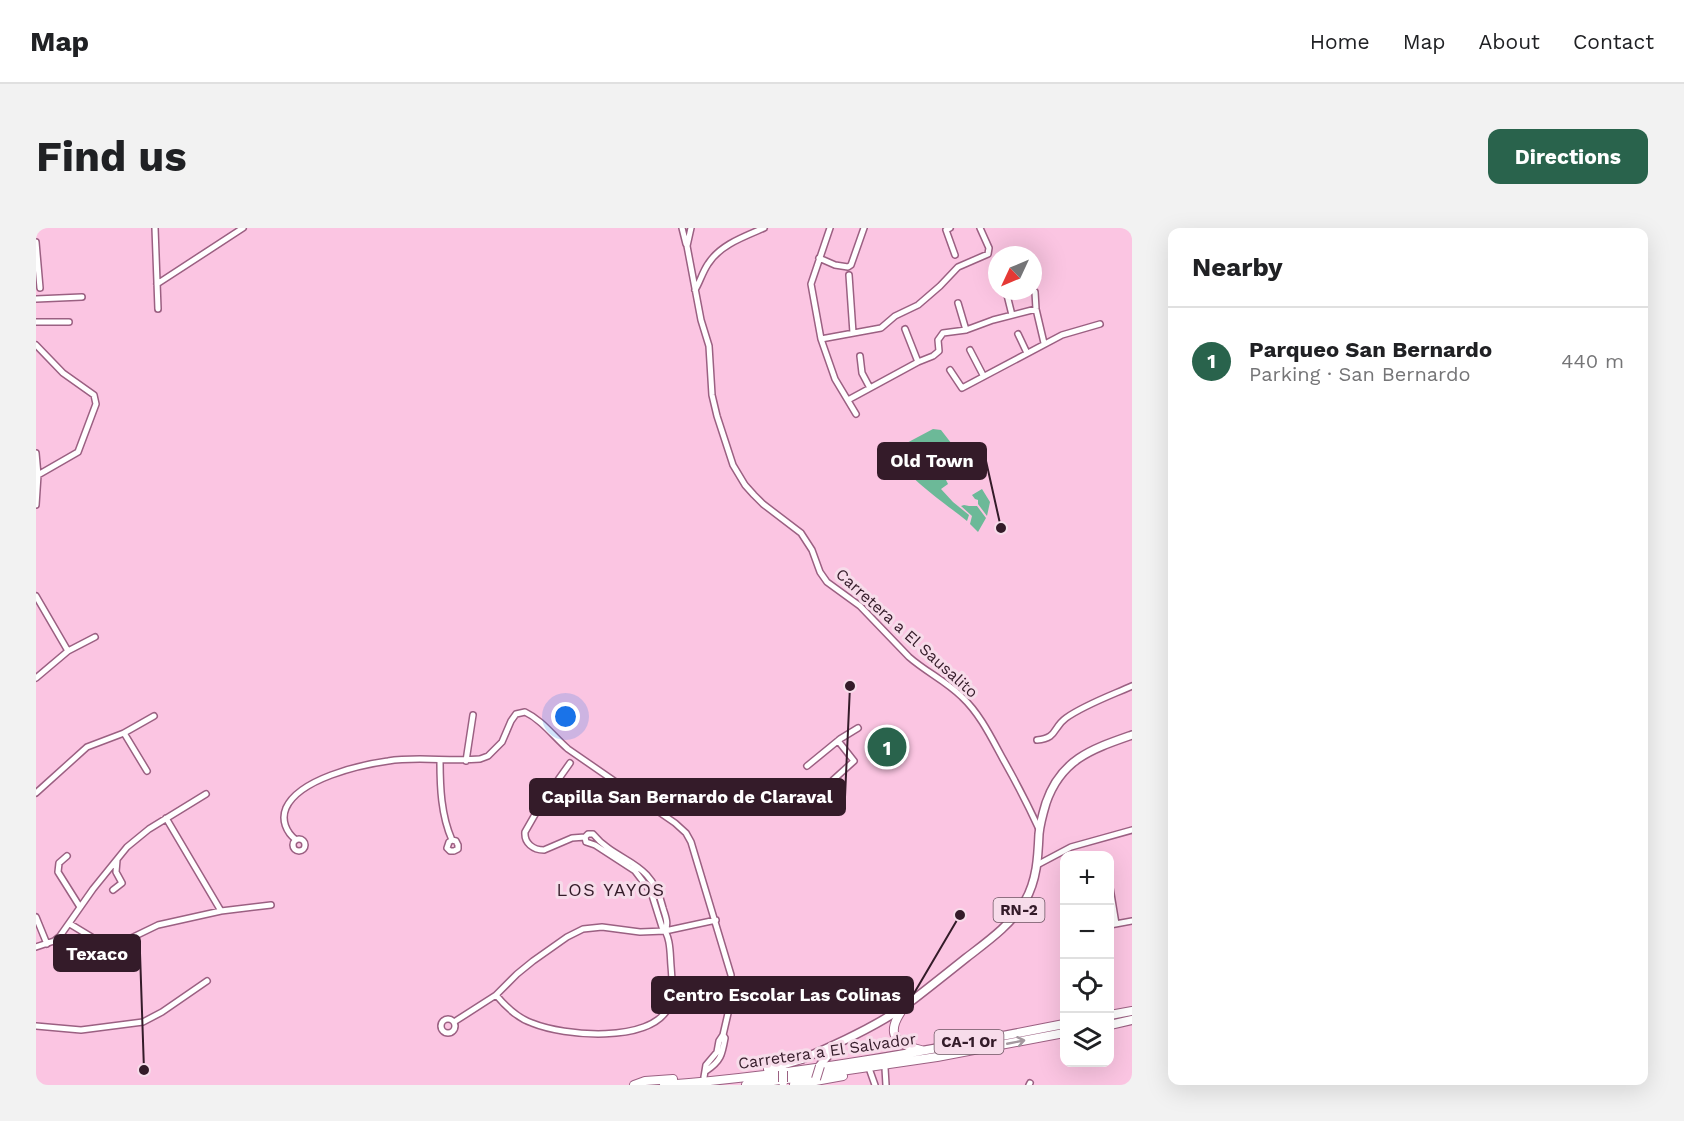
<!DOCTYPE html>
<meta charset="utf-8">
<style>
:root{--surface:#fff;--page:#f2f2f2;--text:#202124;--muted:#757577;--line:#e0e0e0;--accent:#29634c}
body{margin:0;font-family:"Work Sans",sans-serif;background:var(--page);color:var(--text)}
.controls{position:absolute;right:18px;bottom:18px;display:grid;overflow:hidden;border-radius:12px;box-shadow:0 6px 24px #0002}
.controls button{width:54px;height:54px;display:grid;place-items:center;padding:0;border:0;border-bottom:2px solid var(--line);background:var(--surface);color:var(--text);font:30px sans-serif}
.compass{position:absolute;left:952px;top:18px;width:54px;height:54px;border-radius:50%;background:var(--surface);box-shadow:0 6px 24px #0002;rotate:226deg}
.you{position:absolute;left:530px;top:489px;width:21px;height:21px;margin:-15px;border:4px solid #fff;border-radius:50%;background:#1a73e8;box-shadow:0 0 0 9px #1a73e833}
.badge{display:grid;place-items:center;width:39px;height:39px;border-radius:50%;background:var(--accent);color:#fff;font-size:20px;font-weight:700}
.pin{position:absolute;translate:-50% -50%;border:3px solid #fff;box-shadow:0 2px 6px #0006}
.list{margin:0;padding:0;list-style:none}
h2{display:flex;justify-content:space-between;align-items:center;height:78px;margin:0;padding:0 24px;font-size:26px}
h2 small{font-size:20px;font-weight:400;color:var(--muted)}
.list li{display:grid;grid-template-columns:39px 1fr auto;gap:18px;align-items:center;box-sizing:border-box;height:108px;padding:0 24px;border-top:2px solid var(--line)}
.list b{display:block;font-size:22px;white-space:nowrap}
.list p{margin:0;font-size:20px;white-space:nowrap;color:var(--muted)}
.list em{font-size:20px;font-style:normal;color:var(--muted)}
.icon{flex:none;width:33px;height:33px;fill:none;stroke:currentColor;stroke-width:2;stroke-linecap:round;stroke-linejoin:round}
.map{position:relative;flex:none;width:1096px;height:857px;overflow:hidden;border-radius:12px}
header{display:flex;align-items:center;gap:36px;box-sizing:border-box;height:84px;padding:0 30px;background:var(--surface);border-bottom:2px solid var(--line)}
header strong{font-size:28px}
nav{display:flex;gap:33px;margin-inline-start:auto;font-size:21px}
.intro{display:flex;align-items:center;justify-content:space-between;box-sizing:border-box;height:144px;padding:0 36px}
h1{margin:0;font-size:42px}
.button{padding:15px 27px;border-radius:12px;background:var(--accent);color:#fff;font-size:21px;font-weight:700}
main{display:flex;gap:36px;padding:0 36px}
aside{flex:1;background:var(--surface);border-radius:12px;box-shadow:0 6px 24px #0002}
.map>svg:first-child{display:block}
.green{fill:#6cb998}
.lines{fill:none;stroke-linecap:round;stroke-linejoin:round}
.minor-casing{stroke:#9b6082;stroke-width:8}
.major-casing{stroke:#9b6082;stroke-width:10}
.highway-casing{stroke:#9b6082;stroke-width:10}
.minor{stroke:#fff;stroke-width:5}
.major{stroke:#fff;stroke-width:7}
.highway{stroke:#fff;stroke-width:8}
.highway-bridge-casing{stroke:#9b6082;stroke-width:10;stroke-linecap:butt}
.highway-bridge{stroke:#fff;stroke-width:8}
.oneway{stroke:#a4989f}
.labels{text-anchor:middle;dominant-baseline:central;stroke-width:6;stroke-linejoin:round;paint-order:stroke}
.shield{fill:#f7dcea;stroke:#6e5563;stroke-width:1.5}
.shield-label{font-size:15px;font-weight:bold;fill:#341b29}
.street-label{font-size:16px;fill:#341b29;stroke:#f7dcea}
.neighbourhood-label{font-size:18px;letter-spacing:1.5px;fill:#341b29;stroke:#f7dcea}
.leader{fill:none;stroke:#341b29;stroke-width:2}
.callout-dot{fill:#341b29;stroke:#f7dcea;stroke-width:2}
.callout{fill:#341b29;stroke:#341b29;stroke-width:2}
.callout-label{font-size:18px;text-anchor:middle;font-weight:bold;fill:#fff}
</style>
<header>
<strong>Map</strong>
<nav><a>Home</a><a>Map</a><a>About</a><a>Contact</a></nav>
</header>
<div class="intro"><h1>Find us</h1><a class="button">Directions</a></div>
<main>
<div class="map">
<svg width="1096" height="857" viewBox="0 0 1096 857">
<rect width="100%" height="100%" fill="#fbc5e2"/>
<path class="green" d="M 897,201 L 905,202 L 933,238 L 919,246 L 916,243 L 896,244 L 865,218 Z
M 862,221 L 895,248 L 917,247 L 917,248 L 910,252 L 912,256 L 905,261 L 917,274 L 933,287 L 931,293 C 910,276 871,250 857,226 Z
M 946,261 L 954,274 L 951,288 L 942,276 L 942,272 L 939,271 L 936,267 Z
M 928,277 L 933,278 L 941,278 L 950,290 L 942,304 L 934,296 L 936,288 L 925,278 Z"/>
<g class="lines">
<defs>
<path id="minor" d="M 119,0 L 122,81
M 646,0 L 650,16
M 655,0 L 651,18 L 665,92 L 673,118 L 676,167 L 681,188 L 697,237 L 709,257 L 718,267 L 727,276 L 765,305 L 776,322 L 784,344 L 791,354 L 824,378 L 873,429 C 890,444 910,453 926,469 C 944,486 955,509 967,531 C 980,554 992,577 1003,601
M 794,0 L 775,56 L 785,111 L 845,100 L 859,88 L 882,77 L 904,58 L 922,39 L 952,26 L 953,20 L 944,0
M 914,0 L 910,2 L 919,27
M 0,14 L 4,60
M 783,30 L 799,37 L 812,39 L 815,37 L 828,0
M 813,47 L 817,105
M 121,56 L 207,0
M 659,62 C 664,54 666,45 672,36 C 684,17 707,9 728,0
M 970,63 L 976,87
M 999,64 L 1000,81 L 1008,115
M 0,71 L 46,69
M 922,75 L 930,102
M 0,94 L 33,94
M 869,101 L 882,134
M 982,106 L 991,125
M 785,111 L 799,151 L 820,186
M 0,117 L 27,145 L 58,167 L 60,176 L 42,224 L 2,247
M 934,122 L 947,147
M 824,128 L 826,145 L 834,160
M 914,142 L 926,160 L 1026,107 L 1064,96
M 812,172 L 882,134 L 897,128 L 903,123 L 902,112 L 907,105 L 930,102 L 957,92 L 1000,81
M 0,225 L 2,247 L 0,277
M 0,368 L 32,423
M 0,450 L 32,423 L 59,409
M 88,505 L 111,543
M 1001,512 C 1022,510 1016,500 1030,490 C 1048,477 1076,467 1096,458
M 404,532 C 404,559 405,587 416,612 L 420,613 L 422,617 L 422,621 L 418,623 L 414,623 L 411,620 L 413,614 L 416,612
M 430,533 L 437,487
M 534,535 L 505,576 L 489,604 C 488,615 497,622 508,622 L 536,610 L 549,609
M 771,538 L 804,511 L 822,500
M 797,552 L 818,533 L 803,514 L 803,512
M 0,565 L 51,519 L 88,505 L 118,488
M 130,590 L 185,683
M257 617a6 6 0 1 1 12 0a6 6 0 1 1-12 0Z
M 260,612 C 250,604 245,592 250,580 C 263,551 323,537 352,533 C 382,528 414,534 444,531 L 452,528 L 466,514 L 475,493 L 480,486 L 489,484 C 506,492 518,509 532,521 L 639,595 L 650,605 L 655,614 L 695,747 L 696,768 L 687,807 L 683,813 L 681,824 L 670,837 L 668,849
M 31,628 L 23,635 L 22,644 L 44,679
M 1001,637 L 1035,619 L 1096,602
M 1074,660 L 1080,696
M 77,662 L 86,655 L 80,644 L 81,632
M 0,689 L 11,716
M 34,696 L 62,713 L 78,716 L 91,712 L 122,697 L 185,683 L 235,677
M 1074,697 L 1096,693
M 0,719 L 18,713 L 24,708 L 57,661 L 91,619 L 113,601 L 170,566
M 460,767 C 470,779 481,790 496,795 C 528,808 614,816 633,779 C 638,770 636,749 635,738 C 634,727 635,708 626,699 L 615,664 L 599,643 L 559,617 L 550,614 L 549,609 L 552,606 L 557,606 C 583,637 615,630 627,680 C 629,687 633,695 629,703
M405 798a7 7 0 1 1 14 0a7 7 0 1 1-14 0Z
M 418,794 L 460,767 L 481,746 L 497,733 L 531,709 L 547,701 L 566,699 L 604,704 L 629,703 L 680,692
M 0,798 L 45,802 L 107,794 L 126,784 L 171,753
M 849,840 L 850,857
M 670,843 C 685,833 686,827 689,810 L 687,807
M 834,843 L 839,857
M 993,857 L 994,855"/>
<path id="major" d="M 766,831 C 802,816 837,800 869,778 C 890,762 910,746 930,730 C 952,713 975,697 989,673 C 1001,652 1002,629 1003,606 C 1004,595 1007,585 1010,575 C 1025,531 1056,521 1096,507
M 785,836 L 800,818"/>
<path id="highway" d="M 869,778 C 850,803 855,815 885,822
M 1074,787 L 1096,783
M 1074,797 L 1096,792
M 732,841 L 766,831
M 598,857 L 609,853 L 637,851
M 628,857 C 763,847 896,822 1028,796
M 710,857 L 901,829 L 1028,805
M 758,857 L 807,848"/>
</defs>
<use href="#minor" class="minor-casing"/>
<use href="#major" class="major-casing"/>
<use href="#highway" class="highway-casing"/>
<use href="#minor" class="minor"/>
<use href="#major" class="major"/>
<use href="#highway" class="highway"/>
<defs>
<path id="highway-bridge" d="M 780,851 L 784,838
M 747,854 L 747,843"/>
</defs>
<use href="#highway-bridge" class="highway-bridge-casing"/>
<use href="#highway-bridge" class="highway-bridge"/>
</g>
<defs><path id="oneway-shaft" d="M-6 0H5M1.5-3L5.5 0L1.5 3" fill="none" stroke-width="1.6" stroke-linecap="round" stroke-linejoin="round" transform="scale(1.5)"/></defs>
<use class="oneway" href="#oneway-shaft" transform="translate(980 814) rotate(-11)"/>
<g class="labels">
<g class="shield">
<rect x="957.5" y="670" width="51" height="24" rx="4.5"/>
<rect x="898.5" y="802" width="69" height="24" rx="4.5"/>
</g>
<g class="shield-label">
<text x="983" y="682">RN-2</text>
<text x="933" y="814">CA-1 Or</text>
</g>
<g class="street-label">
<text transform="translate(871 405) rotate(42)">Carretera a El Sausalito</text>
<text transform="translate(791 823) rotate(-8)">Carretera a El Salvador</text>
</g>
<g class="neighbourhood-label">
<text x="575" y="661">LOS YAYOS</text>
</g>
</g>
<path class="leader" d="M965 300L950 233M814 458L809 569M108 842L104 725M924 687L877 767"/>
<g class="callout-dot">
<circle cx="965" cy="300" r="6"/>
<circle cx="814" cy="458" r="6"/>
<circle cx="108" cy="842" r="6"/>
<circle cx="924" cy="687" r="6"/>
</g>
<g class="callout">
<rect x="842" y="215" width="108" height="36" rx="6"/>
<rect x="494" y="551" width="315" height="36" rx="6"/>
<rect x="18" y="707" width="86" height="36" rx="6"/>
<rect x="616" y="749" width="261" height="36" rx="6"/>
</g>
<g class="callout-label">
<text x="896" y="239">Old Town</text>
<text x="651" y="575">Capilla San Bernardo de Claraval</text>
<text x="61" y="732">Texaco</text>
<text x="746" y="773">Centro Escolar Las Colinas</text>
</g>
</svg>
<div class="controls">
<button>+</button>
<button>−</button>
<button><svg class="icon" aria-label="locate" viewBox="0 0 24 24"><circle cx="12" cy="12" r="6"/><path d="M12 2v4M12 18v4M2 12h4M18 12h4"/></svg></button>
<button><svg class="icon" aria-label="layers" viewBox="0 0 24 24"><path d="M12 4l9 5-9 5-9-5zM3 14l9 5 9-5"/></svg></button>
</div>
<svg class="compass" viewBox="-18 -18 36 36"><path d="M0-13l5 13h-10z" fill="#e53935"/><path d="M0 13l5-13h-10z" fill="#757577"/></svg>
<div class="you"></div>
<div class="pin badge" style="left:851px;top:519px">1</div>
</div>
<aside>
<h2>Nearby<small></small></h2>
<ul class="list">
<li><span class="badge">1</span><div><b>Parqueo San Bernardo</b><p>Parking · San Bernardo</p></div><em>440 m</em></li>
</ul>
</aside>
</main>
